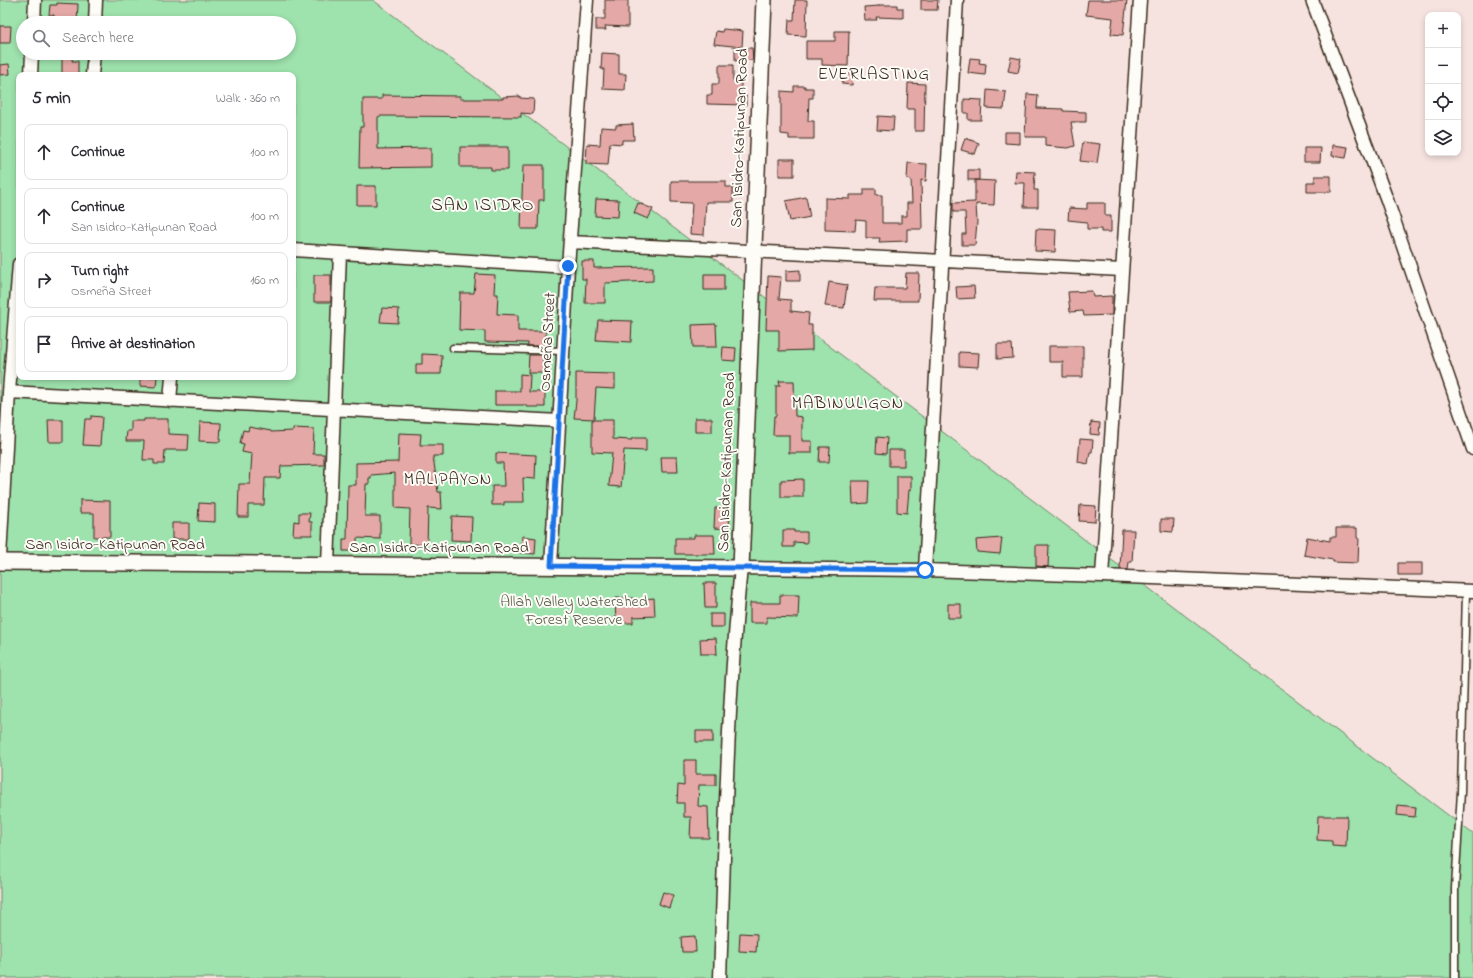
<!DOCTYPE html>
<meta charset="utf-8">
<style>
:root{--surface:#fff;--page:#f7f7f7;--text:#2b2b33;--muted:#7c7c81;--line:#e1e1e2}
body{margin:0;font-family:"Indie Flower",sans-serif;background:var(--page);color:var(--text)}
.controls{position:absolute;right:12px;top:12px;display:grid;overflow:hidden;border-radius:8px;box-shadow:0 2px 6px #0003}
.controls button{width:36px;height:36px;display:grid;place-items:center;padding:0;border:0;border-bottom:1px solid var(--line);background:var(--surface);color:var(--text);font:20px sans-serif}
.stop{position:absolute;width:12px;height:12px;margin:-9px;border:3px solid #1a73e8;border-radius:50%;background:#fff}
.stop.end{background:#1a73e8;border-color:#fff;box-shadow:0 1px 4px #0008}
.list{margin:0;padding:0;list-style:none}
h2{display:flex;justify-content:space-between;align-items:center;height:52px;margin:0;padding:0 16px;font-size:17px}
h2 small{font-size:13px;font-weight:400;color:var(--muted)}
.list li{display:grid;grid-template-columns:26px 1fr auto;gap:12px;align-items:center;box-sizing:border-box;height:56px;margin:0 8px 8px;padding:0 8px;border:1px solid var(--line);border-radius:8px}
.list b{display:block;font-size:15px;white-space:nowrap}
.list p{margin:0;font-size:13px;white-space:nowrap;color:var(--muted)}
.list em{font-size:13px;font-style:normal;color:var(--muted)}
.icon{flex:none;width:22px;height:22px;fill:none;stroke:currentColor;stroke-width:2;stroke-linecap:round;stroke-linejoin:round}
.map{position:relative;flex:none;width:1473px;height:978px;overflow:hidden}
.search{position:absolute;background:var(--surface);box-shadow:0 2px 6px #0003;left:16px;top:16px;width:280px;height:44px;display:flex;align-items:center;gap:10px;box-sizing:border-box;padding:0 14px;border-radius:22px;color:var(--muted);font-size:15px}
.panel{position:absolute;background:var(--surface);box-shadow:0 2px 6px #0003;left:16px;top:72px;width:280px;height:308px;border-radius:8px}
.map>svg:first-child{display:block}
.green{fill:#9ee2ad;stroke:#6c8666;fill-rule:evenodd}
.building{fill:#e4a9a7;stroke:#3b2a1e}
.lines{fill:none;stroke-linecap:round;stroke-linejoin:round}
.service-casing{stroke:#3b2a1e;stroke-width:9}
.minor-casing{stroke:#3b2a1e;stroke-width:15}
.tertiary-casing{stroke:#3b2a1e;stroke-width:18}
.service{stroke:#fdfcf7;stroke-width:6}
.minor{stroke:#fdfcf7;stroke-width:12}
.tertiary{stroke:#fdfcf7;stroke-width:15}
.route{stroke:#1a73e8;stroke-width:5}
.labels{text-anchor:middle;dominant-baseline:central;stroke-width:4;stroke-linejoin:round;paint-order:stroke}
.street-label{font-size:16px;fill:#3b2a1e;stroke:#fdfcf7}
.park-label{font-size:16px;fill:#545842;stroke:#fdfcf7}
.neighbourhood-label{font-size:17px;letter-spacing:1px;fill:#3b2a1e;stroke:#fdfcf7}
.quarter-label{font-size:18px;letter-spacing:1px;fill:#3b2a1e;stroke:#fdfcf7}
</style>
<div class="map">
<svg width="1473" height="978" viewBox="0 0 1473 978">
<rect width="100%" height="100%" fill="#f6e3df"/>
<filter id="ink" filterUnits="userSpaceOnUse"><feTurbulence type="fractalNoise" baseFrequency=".025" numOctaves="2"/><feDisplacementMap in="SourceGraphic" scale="8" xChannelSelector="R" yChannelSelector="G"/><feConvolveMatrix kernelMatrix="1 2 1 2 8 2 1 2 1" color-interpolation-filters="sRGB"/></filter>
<g filter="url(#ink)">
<path class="green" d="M 0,0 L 373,0 L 1473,834 L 1473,978 L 0,978 ZM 23,23 L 289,23 L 289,53 L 23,53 ZM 19,75 L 293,75 L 293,377 L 19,377 Z"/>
<path class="building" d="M 605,0 L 628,0 L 628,27 L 605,26 L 606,30 L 596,30 L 596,19 L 605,19 Z
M 795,0 L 807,0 L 806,36 L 788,35 L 789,20 L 794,20 Z
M 921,0 L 938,0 L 937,10 L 921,10 Z
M 1088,0 L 1127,0 L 1123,35 L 1111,34 L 1113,18 L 1086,15 Z
M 57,3 L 78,4 L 77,23 L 53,23 L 54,15 L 49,15 L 50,5 L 57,5 Z
M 879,5 L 897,5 L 897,8 L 903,8 L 903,18 L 876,17 L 877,20 L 865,20 L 864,7 L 879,6 Z
M 0,26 L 11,26 L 10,43 L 0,43 Z
M 723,29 L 743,31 L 742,47 L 714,44 L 716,31 L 722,32 Z
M 835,31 L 849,31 L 848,66 L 822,65 L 822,59 L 806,59 L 806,41 L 835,41 Z
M 735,48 L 752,48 L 753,60 L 735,61 Z
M 62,53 L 73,53 L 72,61 L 78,61 L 78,74 L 62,75 Z
M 602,53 L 619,54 L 619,74 L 626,74 L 625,90 L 603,89 L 604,69 L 601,69 Z
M 1011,57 L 1021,59 L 1018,73 L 1008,71 Z
M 970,58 L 980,59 L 979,63 L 986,64 L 985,75 L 968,73 Z
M 9,64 L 10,74 L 0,75 L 0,65 Z
M 719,65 L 733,65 L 733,80 L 741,80 L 741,95 L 746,95 L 746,105 L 707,104 L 707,95 L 712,95 L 712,84 L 719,84 Z
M 843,73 L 853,74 L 852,85 L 842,84 Z
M 908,83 L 925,84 L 924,131 L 915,131 L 915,109 L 907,109 Z
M 794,86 L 805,86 L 805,88 L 813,88 L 813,98 L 809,98 L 808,121 L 814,121 L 814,139 L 789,139 L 789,135 L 781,134 L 781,91 L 794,92 Z
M 987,90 L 1006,92 L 1004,109 L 986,108 Z
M 1027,94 L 1038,95 L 1037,108 L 1063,109 L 1063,111 L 1086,112 L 1086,122 L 1071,122 L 1075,146 L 1068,148 L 1045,146 L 1045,137 L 1025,137 Z
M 382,95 L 460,96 L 460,99 L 503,99 L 503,97 L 520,96 L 520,98 L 534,99 L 533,114 L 521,113 L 521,117 L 380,116 L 378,117 L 378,149 L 431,148 L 431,167 L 359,168 L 360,127 L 363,127 L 363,99 L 382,99 Z
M 964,99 L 982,100 L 981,120 L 968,120 L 968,113 L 964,113 Z
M 878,116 L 894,117 L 893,131 L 877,130 Z
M 633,124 L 634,140 L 622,140 L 622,144 L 610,143 L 608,165 L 586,164 L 587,144 L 600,145 L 601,127 L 616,128 L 616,125 Z
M 1005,132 L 1020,132 L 1020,144 L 1005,143 Z
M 965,138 L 979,143 L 975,154 L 961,150 Z
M 1083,142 L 1100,144 L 1097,163 L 1080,161 Z
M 1333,145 L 1348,147 L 1346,158 L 1332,156 Z
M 460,147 L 508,147 L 508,170 L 491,170 L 491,167 L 460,167 Z
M 1304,148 L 1321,148 L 1320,162 L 1304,162 Z
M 779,159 L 794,159 L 794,176 L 779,176 Z
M 908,163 L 927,164 L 926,181 L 921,180 L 922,229 L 907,229 L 907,241 L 879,242 L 880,238 L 866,238 L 866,221 L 856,220 L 855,231 L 825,230 L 825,198 L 850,199 L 850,195 L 864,195 L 864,189 L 876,189 L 876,195 L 882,195 L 882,223 L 901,223 L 901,216 L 907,216 L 907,203 L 912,203 L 911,180 L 907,179 Z
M 523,165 L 544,165 L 544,200 L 539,200 L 538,229 L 521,229 Z
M 968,170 L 979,170 L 979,180 L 968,180 Z
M 1016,171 L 1035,172 L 1034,190 L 1038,190 L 1038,207 L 1024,207 L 1025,183 L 1015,183 Z
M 1315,176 L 1331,176 L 1331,192 L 1307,192 L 1307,182 L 1315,182 Z
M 975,180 L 995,181 L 994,205 L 976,204 L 977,222 L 975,245 L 962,245 L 962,234 L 966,234 L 965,212 L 953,212 L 953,203 L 975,202 Z
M 671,181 L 726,181 L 726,187 L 733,187 L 733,202 L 706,202 L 704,235 L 690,234 L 692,203 L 671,202 Z
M 357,186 L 376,186 L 376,205 L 357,205 Z
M 806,197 L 810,217 L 790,221 L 786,201 Z
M 596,199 L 619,200 L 618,217 L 595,216 Z
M 638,203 L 653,209 L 648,219 L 634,213 Z
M 1087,203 L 1105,203 L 1105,216 L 1111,216 L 1111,232 L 1101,232 L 1101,229 L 1087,229 L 1087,222 L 1068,220 L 1069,208 L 1087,209 Z
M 1036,229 L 1056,230 L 1055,252 L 1035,251 Z
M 582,261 L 594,261 L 594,268 L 653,267 L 653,281 L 605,283 L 605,303 L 585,303 L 586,279 L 582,279 Z
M 800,270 L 800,281 L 786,281 L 786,271 Z
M 906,273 L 919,273 L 918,301 L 874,301 L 875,288 L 905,288 Z
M 476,274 L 495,275 L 494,294 L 498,294 L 497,314 L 518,315 L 518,331 L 546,331 L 546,346 L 528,346 L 528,343 L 485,342 L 485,331 L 459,330 L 460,293 L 474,293 Z
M 704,274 L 724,274 L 724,290 L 704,290 Z
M 314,275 L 331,275 L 331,302 L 314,302 Z
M 768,276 L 781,277 L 779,299 L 791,300 L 791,311 L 809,313 L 808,325 L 812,325 L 812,350 L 779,351 L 779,330 L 766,330 Z
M 829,282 L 847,285 L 844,308 L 825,306 Z
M 974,286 L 975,298 L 957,299 L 956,287 Z
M 1092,291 L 1093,297 L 1112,296 L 1112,315 L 1084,316 L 1083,311 L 1070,312 L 1068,292 Z
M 382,308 L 399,309 L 398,323 L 380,322 Z
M 598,320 L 632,321 L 631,342 L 596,340 Z
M 716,324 L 717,347 L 693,347 L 692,325 Z
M 997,344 L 1012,344 L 1013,358 L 997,359 Z
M 1049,346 L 1083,346 L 1083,377 L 1063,377 L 1063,362 L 1049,362 Z
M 723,347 L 736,348 L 735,361 L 722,360 Z
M 959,352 L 979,353 L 978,367 L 959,366 Z
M 422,354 L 442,355 L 441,374 L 416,374 L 416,364 L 422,364 Z
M 529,355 L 543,355 L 543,373 L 528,373 Z
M 576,373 L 615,374 L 615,389 L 596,388 L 594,419 L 574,418 L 576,401 Z
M 520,374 L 530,375 L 529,392 L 545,392 L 545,407 L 526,407 L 526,405 L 495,405 L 495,391 L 520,391 Z
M 140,377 L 157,377 L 156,387 L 140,386 Z
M 779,381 L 794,381 L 795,416 L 802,417 L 802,441 L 812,441 L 812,453 L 789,453 L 789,435 L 773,435 L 774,416 L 776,416 L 776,386 L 780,386 Z
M 91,416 L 102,417 L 100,446 L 83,445 L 85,419 L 91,419 Z
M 695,418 L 712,418 L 712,432 L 695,432 Z
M 144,419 L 168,419 L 168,434 L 189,435 L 188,450 L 165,450 L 164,464 L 154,464 L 154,460 L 143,460 L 144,441 L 126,441 L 127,431 L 131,431 L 131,421 L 144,421 Z
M 48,420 L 63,420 L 63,442 L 49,442 Z
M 592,420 L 613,420 L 613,439 L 632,440 L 632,438 L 646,438 L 646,451 L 624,450 L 621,487 L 609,486 L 612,453 L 592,452 Z
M 200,422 L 221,423 L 220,442 L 199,441 Z
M 1091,422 L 1100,423 L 1099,435 L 1090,434 Z
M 249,427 L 271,431 L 271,432 L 293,431 L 293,428 L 314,429 L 313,454 L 324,454 L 324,465 L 281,466 L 280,478 L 265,478 L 264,505 L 248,505 L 248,517 L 238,517 L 239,484 L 250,484 L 252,454 L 242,452 L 244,444 L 240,443 L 243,430 L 248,431 Z
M 399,433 L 421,434 L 420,445 L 443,445 L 443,456 L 433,456 L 438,492 L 441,492 L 442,509 L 428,508 L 427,545 L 409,544 L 410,509 L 395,508 L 395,473 L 371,475 L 371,478 L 369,478 L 369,484 L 366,484 L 365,516 L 380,516 L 380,539 L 357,538 L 357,551 L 343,551 L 343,539 L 347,539 L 348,485 L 356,485 L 356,463 L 398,462 Z
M 877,437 L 887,438 L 886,454 L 876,453 Z
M 1080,439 L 1093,440 L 1092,452 L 1090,452 L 1088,464 L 1078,462 Z
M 820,447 L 830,447 L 829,462 L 819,462 Z
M 889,450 L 904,450 L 904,466 L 889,466 Z
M 496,453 L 536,455 L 535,479 L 523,478 L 524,502 L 504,502 L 504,505 L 492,505 L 492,486 L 504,486 L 503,463 L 496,463 Z
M 661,457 L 677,457 L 678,472 L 662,472 Z
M 897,476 L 911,476 L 911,490 L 909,490 L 907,513 L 897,512 Z
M 803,479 L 803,497 L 781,497 L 781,480 Z
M 852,481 L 869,481 L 868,503 L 853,504 Z
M 80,500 L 110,501 L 110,537 L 94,537 L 94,513 L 80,513 Z
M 199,503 L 215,504 L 215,522 L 198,521 Z
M 1080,505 L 1096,506 L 1095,522 L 1079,521 Z
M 715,508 L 730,508 L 729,529 L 714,528 Z
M 299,513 L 310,513 L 309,522 L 312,522 L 312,535 L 293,535 L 294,521 L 299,522 Z
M 452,516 L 472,517 L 471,541 L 451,540 Z
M 1161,519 L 1174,519 L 1173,532 L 1161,531 Z
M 172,523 L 189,523 L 189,539 L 172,539 Z
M 1336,528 L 1357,528 L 1357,538 L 1359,538 L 1358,563 L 1333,562 L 1333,560 L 1304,555 L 1307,537 L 1330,541 L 1330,537 L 1336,537 Z
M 783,530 L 794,530 L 794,532 L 807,532 L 807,543 L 794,542 L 794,547 L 783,547 Z
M 1122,530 L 1134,530 L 1132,562 L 1129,562 L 1128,570 L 1120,569 Z
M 694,535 L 714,535 L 715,554 L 675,554 L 675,538 L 694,538 Z
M 522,536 L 536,538 L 535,554 L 520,553 Z
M 1002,538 L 1000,554 L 977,552 L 976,540 Z
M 1036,545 L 1049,545 L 1048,567 L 1036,566 Z
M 1398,563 L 1422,563 L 1422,575 L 1398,575 Z
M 704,583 L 716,583 L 716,608 L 705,608 Z
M 780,595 L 799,595 L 798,618 L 767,617 L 767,623 L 750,623 L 750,603 L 780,603 Z
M 615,598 L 633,598 L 633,600 L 654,598 L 655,616 L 633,617 L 633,623 L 616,623 Z
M 948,604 L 961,604 L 961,618 L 948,618 Z
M 710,614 L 724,614 L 724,627 L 710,627 Z
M 716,638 L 717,654 L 701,654 L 700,639 Z
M 696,731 L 713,731 L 713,742 L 696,742 Z
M 684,760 L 696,760 L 696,774 L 716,774 L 716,785 L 699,785 L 698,806 L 708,807 L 709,838 L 690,838 L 691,817 L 684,817 L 684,803 L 677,803 L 678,785 L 684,786 Z
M 1398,805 L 1416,807 L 1415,817 L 1397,815 Z
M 1318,816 L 1347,816 L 1346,847 L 1332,846 L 1332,841 L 1317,840 Z
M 663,892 L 673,895 L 669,908 L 659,904 Z
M 740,933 L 757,934 L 756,952 L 739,951 Z
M 695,936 L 696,952 L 682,952 L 681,937 Z"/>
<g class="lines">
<defs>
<path id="service" d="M 453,348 L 563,351
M 1455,978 L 1455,888 L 1461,792 L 1466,591"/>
<path id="minor" d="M 1312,0 L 1387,200 L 1473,449
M 34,23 L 35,0
M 95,23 L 96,0
M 31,75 L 32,53
M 92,75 L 94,53
M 570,242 L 1122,270
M 293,250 L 568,267
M 9,392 L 559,421
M 170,401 L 172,377
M 0,558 L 9,392 L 19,264
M 328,565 L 340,253
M 551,566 L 568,267 L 587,0
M 925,570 L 957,0
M 1102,576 L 1140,0
M 720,978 C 725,841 727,704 741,568 L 925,570 L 1102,576 L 1473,591"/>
<path id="tertiary" d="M 0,562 L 741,568 L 764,0"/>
</defs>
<use href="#service" class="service-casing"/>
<use href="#minor" class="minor-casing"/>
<use href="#tertiary" class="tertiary-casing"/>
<use href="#service" class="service"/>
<use href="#minor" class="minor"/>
<use href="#tertiary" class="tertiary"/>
</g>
</g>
<g class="lines" filter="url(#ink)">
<path class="route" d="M 568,266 L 551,566 L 925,570"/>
</g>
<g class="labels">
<g class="street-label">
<text transform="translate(740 138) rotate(-88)">San Isidro-Katipunan Road</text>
<text transform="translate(548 342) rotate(-87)">Osmeña Street</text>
<text transform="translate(727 462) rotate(-88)">San Isidro-Katipunan Road</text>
<text x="115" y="545">San Isidro-Katipunan Road</text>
<text x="439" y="548">San Isidro-Katipunan Road</text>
</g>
<g class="park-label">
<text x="574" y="602">Allah Valley Watershed<tspan x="574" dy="18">Forest Reserve</tspan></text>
</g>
<g class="neighbourhood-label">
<text x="874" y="74">EVERLASTING</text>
<text x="848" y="403">MABINULIGON</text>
<text x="448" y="479">MALIPAYON</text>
</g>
<g class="quarter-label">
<text x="483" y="206">SAN ISIDRO</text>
</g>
</g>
</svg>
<div class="controls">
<button>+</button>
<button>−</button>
<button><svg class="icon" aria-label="locate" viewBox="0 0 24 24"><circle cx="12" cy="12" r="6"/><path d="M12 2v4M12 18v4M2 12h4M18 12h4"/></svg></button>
<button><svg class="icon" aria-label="layers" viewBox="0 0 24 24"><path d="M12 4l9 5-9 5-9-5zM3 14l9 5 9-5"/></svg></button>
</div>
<div class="stop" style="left:925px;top:570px"></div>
<div class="stop end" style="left:568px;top:266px"></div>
<div class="search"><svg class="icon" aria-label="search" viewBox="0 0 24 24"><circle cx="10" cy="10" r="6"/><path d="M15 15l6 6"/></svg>Search here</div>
<section class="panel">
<h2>5 min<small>Walk · 360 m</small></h2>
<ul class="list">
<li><svg class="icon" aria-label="ahead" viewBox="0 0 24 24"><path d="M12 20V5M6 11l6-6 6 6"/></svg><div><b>Continue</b></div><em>100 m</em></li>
<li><svg class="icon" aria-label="ahead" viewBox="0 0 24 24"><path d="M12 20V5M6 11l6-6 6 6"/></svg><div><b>Continue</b><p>San Isidro-Katipunan Road</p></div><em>100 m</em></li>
<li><svg class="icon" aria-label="right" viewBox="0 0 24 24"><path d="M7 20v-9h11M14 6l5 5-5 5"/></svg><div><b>Turn right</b><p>Osmeña Street</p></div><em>160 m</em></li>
<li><svg class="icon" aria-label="arrive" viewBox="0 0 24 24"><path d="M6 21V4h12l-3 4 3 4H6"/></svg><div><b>Arrive at destination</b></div></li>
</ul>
</section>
</div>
